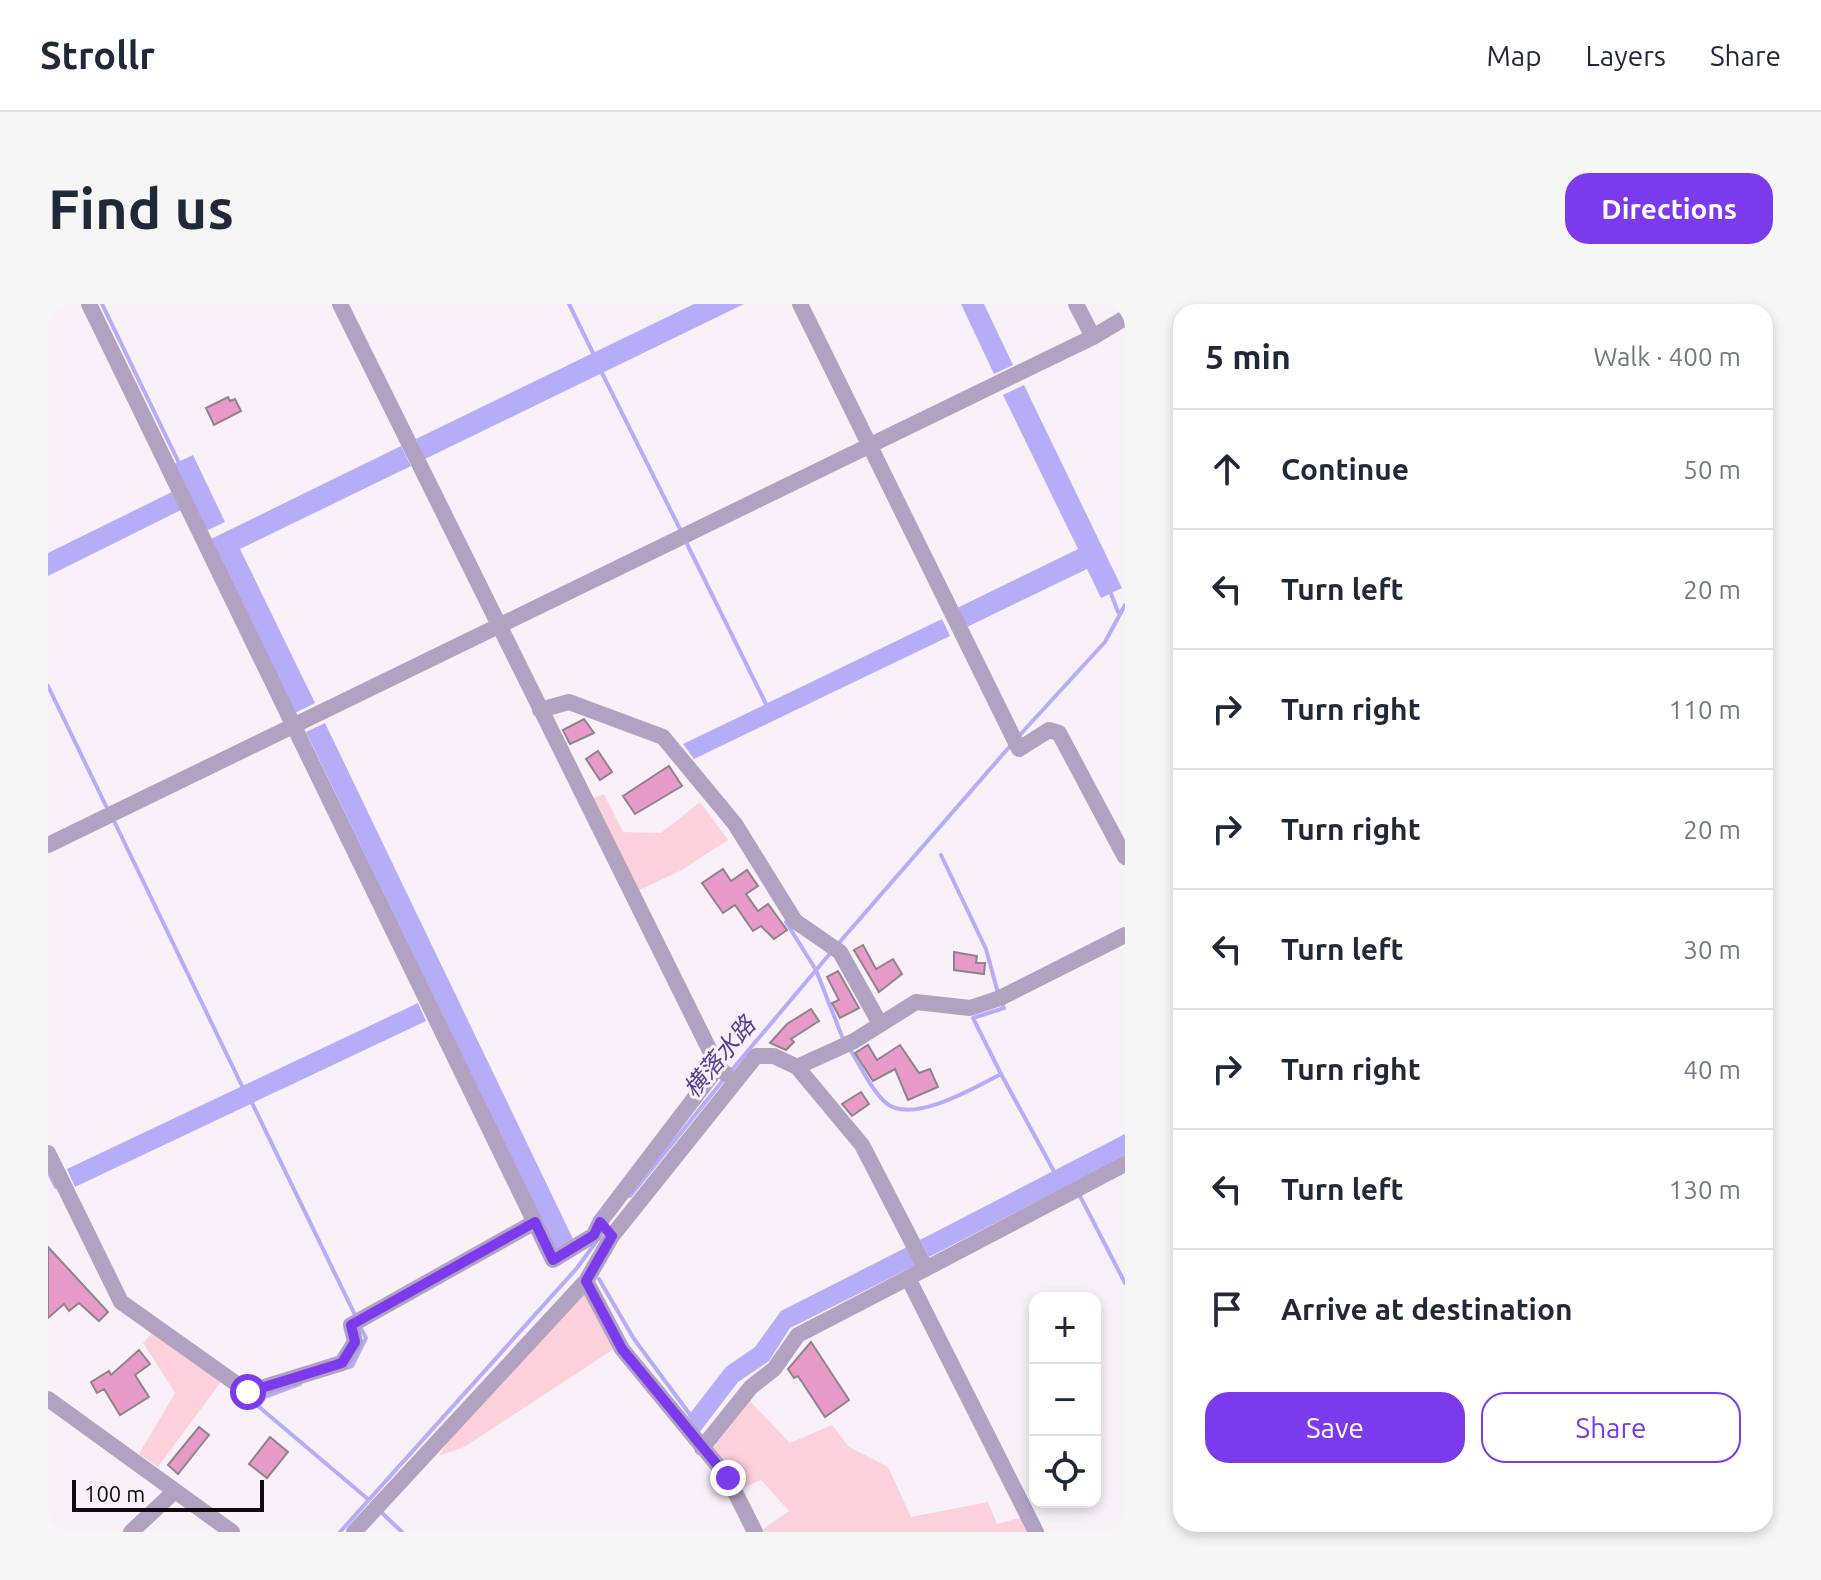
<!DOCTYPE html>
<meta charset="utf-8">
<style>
:root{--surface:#fff;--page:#f6f6f7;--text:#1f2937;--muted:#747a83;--line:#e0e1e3;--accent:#7c3aed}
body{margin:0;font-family:Ubuntu,"Noto Sans JP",sans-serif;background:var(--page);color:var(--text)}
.controls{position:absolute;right:24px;bottom:24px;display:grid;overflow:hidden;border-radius:16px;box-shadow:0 4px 12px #0003}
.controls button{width:72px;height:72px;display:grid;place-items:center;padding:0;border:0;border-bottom:2px solid var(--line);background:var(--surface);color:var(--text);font:40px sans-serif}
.scale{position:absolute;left:24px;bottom:20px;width:192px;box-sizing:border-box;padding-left:8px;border:4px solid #0e0b0e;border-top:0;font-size:22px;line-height:28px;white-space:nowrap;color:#0e0b0e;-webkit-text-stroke:6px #f9f0f9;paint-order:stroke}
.stop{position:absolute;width:24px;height:24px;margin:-18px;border:6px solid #7c3aed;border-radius:50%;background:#fff}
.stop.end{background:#7c3aed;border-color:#fff;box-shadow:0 2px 8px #0008}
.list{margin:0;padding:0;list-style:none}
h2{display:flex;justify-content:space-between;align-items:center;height:104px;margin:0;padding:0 32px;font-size:34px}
h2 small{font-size:26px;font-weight:400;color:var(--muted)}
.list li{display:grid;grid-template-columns:52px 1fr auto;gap:24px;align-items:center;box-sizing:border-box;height:120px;padding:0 32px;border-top:2px solid var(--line)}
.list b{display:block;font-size:30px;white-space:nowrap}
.list em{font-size:26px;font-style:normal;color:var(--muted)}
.actions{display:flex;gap:16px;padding:24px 32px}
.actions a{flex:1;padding:18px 0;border:2px solid var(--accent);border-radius:24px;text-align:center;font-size:28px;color:var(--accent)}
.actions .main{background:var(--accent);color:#fff}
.icon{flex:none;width:44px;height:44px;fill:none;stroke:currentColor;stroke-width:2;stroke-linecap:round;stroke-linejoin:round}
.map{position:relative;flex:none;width:1077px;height:1228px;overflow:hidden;border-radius:24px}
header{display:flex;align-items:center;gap:48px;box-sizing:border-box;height:112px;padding:0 40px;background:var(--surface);border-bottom:2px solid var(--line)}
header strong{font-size:38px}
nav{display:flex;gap:44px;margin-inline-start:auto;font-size:28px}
.intro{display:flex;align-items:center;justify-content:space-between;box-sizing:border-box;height:192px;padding:0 48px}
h1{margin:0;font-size:56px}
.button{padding:20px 36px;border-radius:24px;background:var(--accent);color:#fff;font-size:28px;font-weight:700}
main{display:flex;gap:48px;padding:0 48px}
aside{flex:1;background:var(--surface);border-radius:24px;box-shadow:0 4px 12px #0003}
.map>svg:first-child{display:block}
.green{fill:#fcd1db}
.water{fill:#b6adf9}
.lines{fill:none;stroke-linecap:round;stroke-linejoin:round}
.stream{stroke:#b6adf9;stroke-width:4}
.building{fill:#e89bc8;stroke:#8f848a;stroke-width:2}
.minor{stroke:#b2a2c2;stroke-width:16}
.route{stroke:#7c3aed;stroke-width:10}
.labels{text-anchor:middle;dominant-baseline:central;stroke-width:6;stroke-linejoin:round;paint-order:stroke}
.water-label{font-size:24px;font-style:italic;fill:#524097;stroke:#f9f0f9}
</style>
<header>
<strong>Strollr</strong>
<nav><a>Map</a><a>Layers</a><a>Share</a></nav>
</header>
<div class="intro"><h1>Find us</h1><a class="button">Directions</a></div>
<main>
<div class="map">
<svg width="1077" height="1228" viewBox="0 0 1077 1228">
<rect width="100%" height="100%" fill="#f9f0f9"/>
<path class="green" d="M 556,490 L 575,528 L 613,529 L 652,498 L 680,536 L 632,567 L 587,588 L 542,495 Z
M 537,985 L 566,1045 L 416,1143 L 391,1152 L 403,1133 Z
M 106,1027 L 175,1075 L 110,1163 L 91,1150 L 127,1089 L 95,1039 Z
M 702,1097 L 742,1139 L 784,1121 L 801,1143 L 840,1163 L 863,1213 L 940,1198 L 949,1220 L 975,1213 L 982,1228 L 711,1228 L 741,1207 L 713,1176 L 694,1184 L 665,1144 Z"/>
<path class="water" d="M 646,0 L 696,0 L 377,155 L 368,135 Z
M 913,0 L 936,0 L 965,61 L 946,70 Z
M 976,81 L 1074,284 L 1053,294 L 1039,265 L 919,323 L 909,304 L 1030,245 L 955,91 Z
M 353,142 L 363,162 L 192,245 L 267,399 L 247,409 L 163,235 Z
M 145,151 L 177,218 L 158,227 L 126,160 Z
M 124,188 L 133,206 L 0,272 L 0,249 Z
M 894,315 L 902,332 L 646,455 L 635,440 Z
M 277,419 L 526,937 L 508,946 L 258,428 Z
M 370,699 L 378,717 L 27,883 L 19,865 Z
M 1077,830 L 1077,852 L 881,953 L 872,936 Z
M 859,943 L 868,961 L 742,1024 L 721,1057 L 690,1078 L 651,1129 L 640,1112 L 678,1063 L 707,1043 L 733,1007 Z"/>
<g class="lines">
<path class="stream" d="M 54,0 L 132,161
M 521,0 L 545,49
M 554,69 L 632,225
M 638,238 L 718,400
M 1062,287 L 1070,308
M 0,382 L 58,502
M 969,434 L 1057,338 L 1077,301
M 66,517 L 194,782
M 893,551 L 938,645 L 950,689
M 738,618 L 768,666 L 795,735
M 790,640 L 963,441
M 800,742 C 811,759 823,786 838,799 C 864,821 928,783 953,770 L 1008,871
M 682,768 L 785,646
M 953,770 L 925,714 L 956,704 L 953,697
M 204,799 L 308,1013
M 0,867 L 8,883
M 582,892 L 676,775
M 1032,892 L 1077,979
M 551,975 L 586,1035 L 643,1112
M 298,1064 L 304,1062 L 318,1034 L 311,1021
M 252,1080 L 217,1093 L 210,1102 L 321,1196
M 333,1208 L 354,1228
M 292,1228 L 529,964 L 548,938"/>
</g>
<path class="building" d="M 180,93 L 182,97 L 187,95 L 193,107 L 166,121 L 158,104 Z
M 536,415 L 546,429 L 522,440 L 515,426 Z
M 550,447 L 564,468 L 552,476 L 538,455 Z
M 621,462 L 634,482 L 587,510 L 575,492 Z
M 675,565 L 683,577 L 699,566 L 710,582 L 698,590 L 710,607 L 720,600 L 739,626 L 726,635 L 713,622 L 705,627 L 687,601 L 675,609 L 654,579 Z
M 815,641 L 828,665 L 845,655 L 854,670 L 831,688 L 806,646 Z
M 906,648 L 929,652 L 928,659 L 937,659 L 936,670 L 906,666 Z
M 790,667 L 811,704 L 792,714 L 784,699 L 791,696 L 779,673 Z
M 763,705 L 771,717 L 743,735 L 746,738 L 738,746 L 722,739 L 739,720 Z
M 820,741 L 829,756 L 852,741 L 871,769 L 882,765 L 890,783 L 860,796 L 847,765 L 825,777 L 807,749 Z
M 813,788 L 821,800 L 804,812 L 794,800 Z
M 0,943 L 60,1008 L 51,1017 L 31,999 L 21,1007 L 16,1000 L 0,1014 Z
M 763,1038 L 801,1096 L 777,1113 L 750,1072 L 746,1074 L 740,1065 Z
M 91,1046 L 102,1060 L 87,1071 L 101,1093 L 72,1111 L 56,1085 L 49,1089 L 43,1078 L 61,1067 L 63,1071 Z
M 151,1123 L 161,1131 L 130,1170 L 120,1161 Z
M 222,1133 L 240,1148 L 219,1174 L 201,1160 Z"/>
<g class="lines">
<path class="minor" d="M 41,0 L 505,956 L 546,931 L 552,918 L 670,763
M 292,0 L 670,763 L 678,770
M 752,0 L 971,445 L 1001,426 L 1011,429 L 1077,553
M 1028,0 L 1045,33
M 492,406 L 521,398 L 615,433 L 687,520 L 747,617 L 792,648 L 831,718
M 0,541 L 1045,33 L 1077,14
M 749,763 L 806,737 L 868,698 L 922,704 L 952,694 L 1077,631
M 0,849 L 73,998 L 200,1088 L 294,1059 L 307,1038 L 303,1021 L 487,918
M 538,977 L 574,1045 L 680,1174 L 707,1228
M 0,1095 L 184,1228
M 654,1144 L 703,1083 L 726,1065 L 750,1031 L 860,974
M 83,1228 L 127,1187
M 306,1228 L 538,977 L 564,932 L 708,752 L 726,752 L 749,763 L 814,841 L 877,963
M 988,1228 L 860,974 L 1077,860"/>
</g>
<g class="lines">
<path class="route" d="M 200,1088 L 294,1059 L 307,1038 L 303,1021 L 487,918 L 505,956 L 546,931 L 552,918 L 564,932 L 538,977 L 574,1045 L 680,1174"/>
</g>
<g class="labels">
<g class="water-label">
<text transform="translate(671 753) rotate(-50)">横落水路</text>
</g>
</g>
</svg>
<div class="controls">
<button>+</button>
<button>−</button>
<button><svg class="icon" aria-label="locate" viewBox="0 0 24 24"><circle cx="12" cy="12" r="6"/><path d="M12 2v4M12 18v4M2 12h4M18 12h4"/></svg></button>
</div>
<div class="scale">100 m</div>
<div class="stop" style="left:200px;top:1088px"></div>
<div class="stop end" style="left:680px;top:1174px"></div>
</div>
<aside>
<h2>5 min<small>Walk · 400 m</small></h2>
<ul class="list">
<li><svg class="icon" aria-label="ahead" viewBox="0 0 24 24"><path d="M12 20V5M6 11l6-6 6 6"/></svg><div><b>Continue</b></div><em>50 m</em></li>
<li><svg class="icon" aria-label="left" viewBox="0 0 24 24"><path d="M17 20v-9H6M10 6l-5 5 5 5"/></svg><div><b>Turn left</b></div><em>20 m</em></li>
<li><svg class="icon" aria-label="right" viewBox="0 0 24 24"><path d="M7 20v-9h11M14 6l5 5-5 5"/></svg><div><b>Turn right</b></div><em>110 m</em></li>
<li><svg class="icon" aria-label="right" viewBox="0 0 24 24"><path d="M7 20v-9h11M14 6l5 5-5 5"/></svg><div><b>Turn right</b></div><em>20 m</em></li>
<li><svg class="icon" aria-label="left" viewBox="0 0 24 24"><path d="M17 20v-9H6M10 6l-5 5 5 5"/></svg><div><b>Turn left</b></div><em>30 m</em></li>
<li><svg class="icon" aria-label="right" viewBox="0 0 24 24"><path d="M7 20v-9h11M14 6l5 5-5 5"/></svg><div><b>Turn right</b></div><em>40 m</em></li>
<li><svg class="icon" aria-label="left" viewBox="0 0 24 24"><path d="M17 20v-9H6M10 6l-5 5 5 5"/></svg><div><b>Turn left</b></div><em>130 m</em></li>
<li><svg class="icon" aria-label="arrive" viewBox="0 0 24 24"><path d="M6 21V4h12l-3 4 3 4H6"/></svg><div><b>Arrive at destination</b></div></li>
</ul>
<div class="actions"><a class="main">Save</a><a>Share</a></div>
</aside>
</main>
